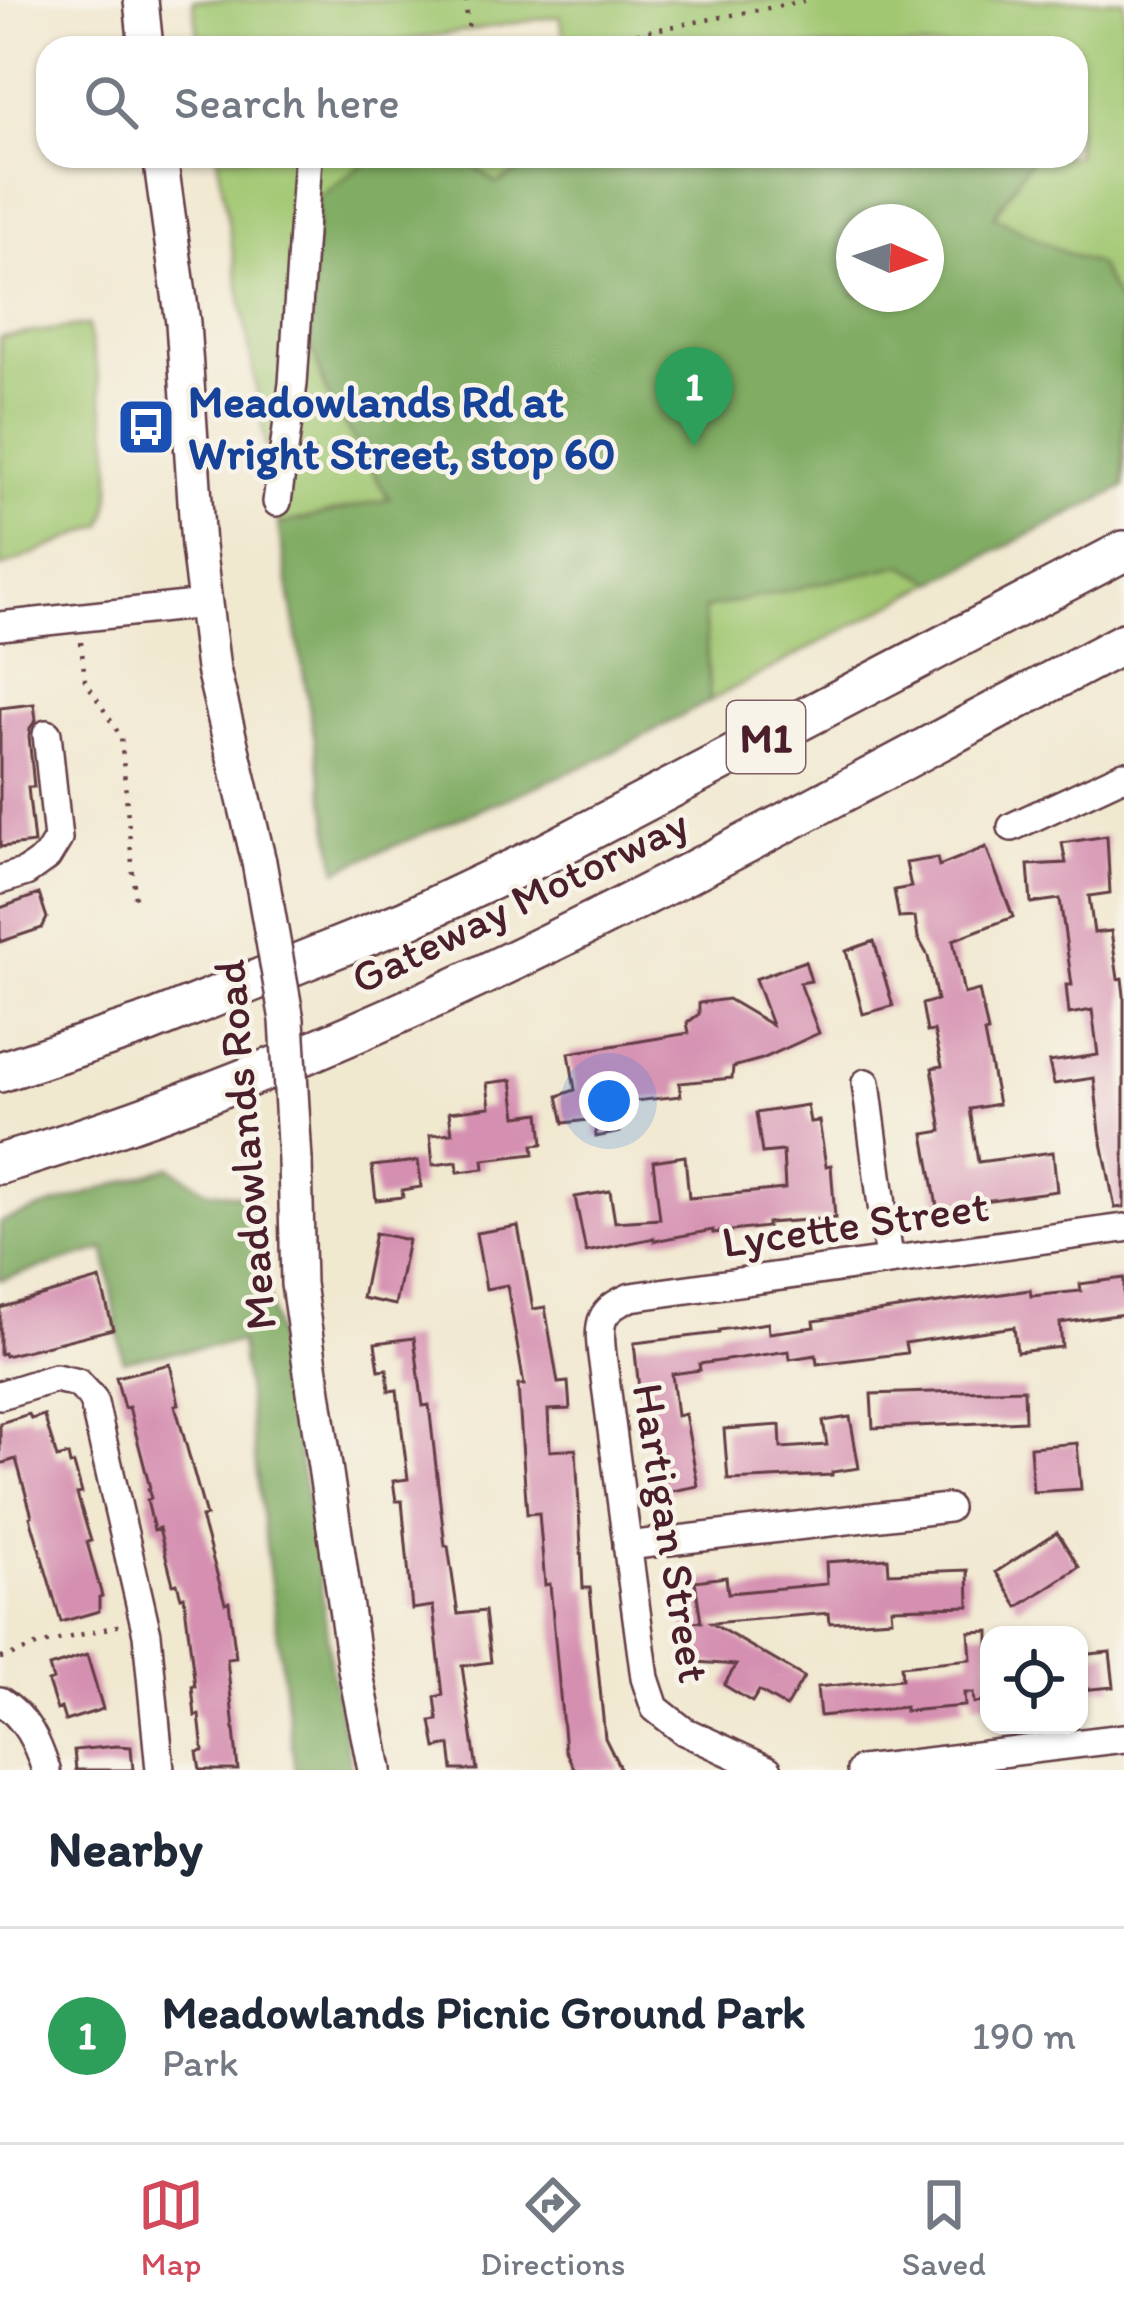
<!DOCTYPE html>
<style>
:root{--surface:#fff;--page:#f2f2f3;--text:#1f2937;--muted:#747a83;--line:#e0e1e3;--accent:#d1495b}
body{margin:0;font-family:Itim,sans-serif;background:var(--page);color:var(--text)}
.controls{position:absolute;right:36px;bottom:36px;display:grid;overflow:hidden;border-radius:24px;box-shadow:0 3px 9px #0004}
.controls button{width:108px;height:108px;display:grid;place-items:center;padding:0;border:0;border-bottom:3px solid var(--line);background:var(--surface);color:var(--text);font:60px sans-serif}
.compass{position:absolute;left:836px;top:204px;width:108px;height:108px;border-radius:50%;background:var(--surface);box-shadow:0 3px 9px #0004;rotate:93deg}
.you{position:absolute;left:609px;top:1101px;width:42px;height:42px;margin:-30px;border:9px solid #fff;border-radius:50%;background:#1a73e8;box-shadow:0 0 0 18px #1a73e833}
.badge{display:grid;place-items:center;width:78px;height:78px;border-radius:50%;background:var(--accent);color:#fff;font-size:39px;font-weight:700}
.pin{position:absolute;translate:-50% -99px;filter:drop-shadow(0 3px 6px #0008)}
.pin::after{content:'';position:absolute;top:63px;width:42px;height:36px;background:inherit;clip-path:polygon(0 0,100% 0,50% 100%)}
.list{margin:0;padding:0;list-style:none}
h2{display:flex;justify-content:space-between;align-items:center;height:156px;margin:0;padding:0 48px;font-size:51px}
h2 small{font-size:39px;font-weight:400;color:var(--muted)}
.list li{display:grid;grid-template-columns:78px 1fr auto;gap:36px;align-items:center;box-sizing:border-box;height:216px;padding:0 48px;border-top:3px solid var(--line)}
.list b{display:block;font-size:45px;white-space:nowrap}
.list p{margin:0;font-size:39px;white-space:nowrap;color:var(--muted)}
.list em{font-size:39px;font-style:normal;color:var(--muted)}
.icon{flex:none;width:66px;height:66px;fill:none;stroke:currentColor;stroke-width:2;stroke-linecap:round;stroke-linejoin:round}
.map{position:relative;flex:none;width:1124px;height:1770px;overflow:hidden}
.search{position:absolute;background:var(--surface);box-shadow:0 3px 9px #0004;left:36px;right:36px;top:36px;height:132px;display:flex;align-items:center;gap:30px;box-sizing:border-box;padding:0 42px;border-radius:36px;color:var(--muted);font-size:45px}
.sheet{height:372px;background:var(--surface)}
nav{display:flex;justify-content:space-around;align-items:center;box-sizing:border-box;height:168px;border-top:3px solid var(--line);background:var(--surface);font-size:33px;color:var(--muted)}
nav a{display:grid;justify-items:center;gap:6px}
nav .on{color:var(--accent)}
.map>svg:first-child{display:block}
.green{fill:#a1c772;stroke:#76734e;stroke-width:3;fill-rule:evenodd}
.forest{fill:#80ac64;stroke:#656648;stroke-width:3;fill-rule:evenodd}
.building{fill:#d590b1}
.lines{fill:none;stroke-linecap:round;stroke-linejoin:round}
.minor-casing{stroke:#633d44;stroke-width:32}
.major-casing{stroke:#633d44;stroke-width:38}
.highway-casing{stroke:#633d44;stroke-width:44}
.path{stroke:#633d44;stroke-width:4.5;stroke-dasharray:3 9;stroke-linecap:butt}
.minor{stroke:#fff;stroke-width:27}
.major{stroke:#fff;stroke-width:33}
.highway{stroke:#fff;stroke-width:39}
.major-bridge-casing{stroke:#633d44;stroke-width:38;stroke-linecap:butt}
.major-bridge{stroke:#fff;stroke-width:33}
.labels{text-anchor:middle;dominant-baseline:central;stroke-width:9;stroke-linejoin:round;paint-order:stroke}
.shield{fill:#f7f3e8;stroke:#7e5f64;stroke-width:3}
.shield-label{font-size:42px;font-weight:bold;fill:#4a1f2b}
.transit-label{font-size:45px;font-weight:bold;fill:#164399;stroke:#f7f3e8;text-anchor:start}
.street-label{font-size:45px;fill:#4a1f2b;stroke:#f7f3e8}
</style>
<div class="map">
<svg width="1124" height="1770" viewBox="0 0 1124 1770">
<rect width="100%" height="100%" fill="#f7f3e8"/>
<filter id="ink" filterUnits="userSpaceOnUse"><feTurbulence type="fractalNoise" baseFrequency=".00833" numOctaves="2"/><feDisplacementMap in="SourceGraphic" scale="24" xChannelSelector="R" yChannelSelector="G"/><feConvolveMatrix kernelMatrix="1 2 1 2 8 2 1 2 1" color-interpolation-filters="sRGB"/></filter>
<filter id="wash" filterUnits="userSpaceOnUse"><feTurbulence type="fractalNoise" baseFrequency=".004" numOctaves="4" result="noise"/><feDisplacementMap in="SourceGraphic" scale="48" xChannelSelector="R" yChannelSelector="G"/><feGaussianBlur stdDeviation="2.7" result="paint"/><feColorMatrix in="noise" values="0 0 0 0 0 0 0 0 0 0 0 0 0 0 0 0 0 1.4 0 .05"/><feComposite in="paint" operator="in"/></filter>
<g filter="url(#wash)">
<rect width="100%" height="100%" fill="#f1e8d0"/>
<path class="green" d="M 193,0 L 1124,0 L 1124,487 L 935,582 L 598,760 L 337,870 L 217,156 L 1076,156 L 1076,48 L 566,48 L 560,16 L 357,48 L 200,48 ZM 854,222 L 926,222 L 926,294 L 854,294 Z
M 88,325 C 97,379 125,476 103,525 L 0,568 L 0,337 Z"/>
<path class="forest" d="M 374,156 L 463,156 L 496,184 L 529,166 L 534,156 L 1033,156 L 994,216 L 1059,250 L 1098,265 L 1122,309 L 1124,487 L 935,582 L 902,565 L 704,609 L 710,701 L 598,760 L 337,870 L 278,525 L 389,499 L 329,399 L 309,339 L 318,198 ZM 854,222 L 926,222 L 926,294 L 854,294 Z
M 170,1167 L 206,1190 L 255,1198 L 259,1241 L 319,1566 L 331,1670 L 352,1770 L 295,1770 L 240,1342 L 123,1360 L 105,1249 L 0,1280 L 0,1222 Z"/>
<g id="blocks">
<path class="building" d="M 34,704 L 36,720 L 30,728 L 29,736 L 34,787 L 28,787 L 34,843 L 0,847 L 0,708 Z
M 1107,836 L 1110,893 L 1089,896 L 1094,933 L 1111,931 L 1118,979 L 1122,978 L 1124,995 L 1124,1207 L 1115,1208 L 1100,1132 L 1094,1078 L 1054,1084 L 1049,1062 L 1098,1055 L 1092,1010 L 1069,1014 L 1066,985 L 1072,985 L 1060,899 L 1031,903 L 1028,865 L 1066,863 L 1062,843 Z
M 986,847 L 1013,917 L 953,940 L 964,994 L 979,990 L 988,1032 L 984,1033 L 998,1104 L 970,1109 L 978,1162 L 1053,1152 L 1057,1191 L 983,1201 L 984,1206 L 938,1212 L 924,1134 L 942,1131 L 932,1068 L 942,1066 L 934,1031 L 927,1032 L 922,1004 L 937,1000 L 928,956 L 918,938 L 915,917 L 899,918 L 894,890 L 911,887 L 906,863 L 937,858 L 939,866 Z
M 39,894 L 47,918 L 42,928 L 0,942 L 0,908 Z
M 874,941 L 893,1006 L 863,1014 L 846,951 Z
M 805,961 L 811,981 L 800,983 L 819,1033 L 762,1059 L 733,1067 L 732,1078 L 679,1083 L 681,1096 L 616,1103 L 620,1132 L 596,1137 L 595,1119 L 564,1123 L 558,1096 L 575,1090 L 569,1053 L 689,1033 L 687,1023 L 699,1014 L 699,1003 L 728,999 L 772,1025 L 755,979 Z
M 512,1080 L 517,1116 L 540,1113 L 543,1144 L 533,1145 L 534,1154 L 483,1160 L 484,1169 L 458,1172 L 457,1162 L 433,1165 L 430,1135 L 452,1133 L 449,1112 L 490,1107 L 487,1083 Z
M 807,1105 L 810,1122 L 819,1121 L 826,1166 L 831,1165 L 835,1218 L 767,1223 L 767,1227 L 713,1233 L 713,1230 L 654,1241 L 654,1238 L 586,1252 L 575,1197 L 610,1191 L 615,1222 L 660,1219 L 653,1161 L 685,1156 L 689,1198 L 785,1189 L 783,1151 L 762,1153 L 756,1113 Z
M 418,1161 L 421,1187 L 402,1190 L 403,1197 L 376,1200 L 372,1166 Z
M 518,1226 L 533,1309 L 545,1307 L 558,1383 L 568,1382 L 570,1409 L 548,1410 L 550,1451 L 576,1449 L 583,1588 L 590,1588 L 605,1738 L 621,1770 L 575,1770 L 565,1750 L 550,1584 L 545,1585 L 539,1513 L 527,1514 L 518,1385 L 524,1385 L 507,1285 L 486,1289 L 476,1233 Z
M 375,1233 L 408,1240 L 395,1305 L 362,1298 Z
M 1124,1278 L 1124,1314 L 1060,1323 L 1062,1347 L 1017,1352 L 1014,1327 L 905,1343 L 907,1353 L 817,1364 L 816,1355 L 790,1359 L 789,1351 L 699,1364 L 700,1370 L 672,1374 L 677,1416 L 685,1414 L 698,1486 L 662,1493 L 644,1397 L 640,1398 L 634,1343 L 719,1333 L 719,1330 L 768,1323 L 769,1333 L 815,1327 L 814,1321 L 1030,1290 L 1031,1296 L 1081,1291 L 1080,1284 Z
M 100,1279 L 113,1329 L 5,1356 L 4,1353 L 0,1354 L 0,1308 Z
M 414,1338 L 423,1406 L 429,1405 L 445,1546 L 448,1546 L 458,1614 L 485,1611 L 491,1662 L 462,1666 L 477,1770 L 453,1770 L 450,1745 L 436,1748 L 431,1721 L 438,1720 L 435,1697 L 443,1695 L 433,1606 L 412,1609 L 402,1501 L 396,1501 L 393,1481 L 408,1479 L 397,1390 L 389,1391 L 387,1369 L 379,1370 L 375,1343 Z
M 170,1364 L 179,1404 L 175,1405 L 206,1516 L 201,1517 L 225,1603 L 229,1602 L 236,1658 L 227,1659 L 238,1770 L 200,1770 L 197,1752 L 203,1751 L 199,1715 L 195,1716 L 192,1686 L 195,1686 L 184,1596 L 181,1597 L 177,1583 L 173,1584 L 159,1528 L 154,1530 L 147,1500 L 151,1498 L 148,1489 L 150,1488 L 129,1407 L 124,1408 L 116,1377 Z
M 1024,1389 L 1025,1421 L 873,1428 L 871,1394 Z
M 29,1414 L 31,1419 L 44,1415 L 57,1458 L 68,1455 L 70,1465 L 74,1464 L 82,1493 L 77,1494 L 91,1541 L 87,1542 L 102,1596 L 99,1597 L 99,1611 L 61,1622 L 30,1517 L 32,1516 L 16,1459 L 0,1464 L 0,1423 Z
M 850,1417 L 859,1468 L 832,1472 L 832,1475 L 728,1480 L 724,1429 L 780,1425 L 781,1448 L 827,1445 L 823,1421 Z
M 1077,1443 L 1081,1489 L 1033,1492 L 1030,1447 Z
M 1057,1532 L 1079,1567 L 1018,1607 L 996,1572 Z
M 888,1558 L 889,1573 L 968,1570 L 969,1606 L 891,1608 L 892,1619 L 830,1623 L 829,1613 L 711,1623 L 804,1677 L 786,1707 L 759,1691 L 752,1702 L 724,1685 L 736,1665 L 684,1661 L 686,1621 L 701,1622 L 695,1581 L 726,1577 L 728,1593 L 827,1584 L 826,1562 Z
M 989,1631 L 989,1702 L 974,1703 L 973,1693 L 964,1693 L 965,1706 L 905,1711 L 905,1707 L 820,1716 L 817,1687 L 902,1679 L 901,1666 L 971,1659 L 969,1632 Z
M 1110,1652 L 1114,1687 L 1079,1690 L 1079,1655 Z
M 87,1655 L 103,1709 L 65,1721 L 61,1708 L 57,1710 L 48,1682 L 53,1680 L 49,1667 Z
M 116,1746 L 131,1747 L 133,1770 L 76,1770 L 74,1750 Z"/>
</g>
</g>
<g filter="url(#ink)">
<use href="#blocks" fill-opacity="0" stroke="#633d44" stroke-width="3"/>
<g class="lines">
<defs>
<path id="minor" d="M 277,502 L 293,384 L 308,156
M 0,626 L 204,604
M 1012,827 L 1124,775
M 0,880 L 26,872 L 47,857 L 58,839 L 47,734
M 866,1083 L 889,1259
M 0,1395 L 55,1378 L 78,1383 L 93,1399 L 147,1634 L 160,1770
M 627,1546 L 948,1508
M 0,1701 C 26,1717 37,1742 46,1770
M 768,1770 L 684,1731 L 655,1708 L 645,1678 L 602,1355 C 598,1322 599,1310 631,1297 L 1124,1228
M 861,1770 L 1124,1738"/>
<path id="major" d="M 141,0 L 146,48
M 160,156 L 183,323 L 198,546 L 213,669 L 259,862
M 295,1161 L 298,1284 L 355,1669 L 375,1770"/>
<path id="highway" d="M 0,1072 L 149,1023 L 406,920 L 539,857 L 1124,551
M 0,1164 C 398,1046 758,834 1124,643"/>
</defs>
<use href="#minor" class="minor-casing"/>
<use href="#major" class="major-casing"/>
<use href="#highway" class="highway-casing"/>
<path class="path" d="M 465,0 L 469,30
M 566,47 L 810,0
M 81,642 L 85,680 L 121,737 L 135,898
M 0,1658 C 14,1656 23,1650 36,1646 C 65,1638 93,1632 121,1625"/>
<use href="#minor" class="minor"/>
<use href="#major" class="major"/>
<use href="#highway" class="highway"/>
<defs>
<path id="major-bridge" d="M 259,862 L 287,1020 L 295,1161"/>
</defs>
<use href="#major-bridge" class="major-bridge-casing"/>
<use href="#major-bridge" class="major-bridge"/>
</g>
</g>
<defs>
<symbol id="bus-square" viewBox="-11 -11 22 22"><rect x="-9" y="-9" width="18" height="18" rx="4" fill="#1a4fb4" stroke="#f7f3e8"/><path d="M-5-6H5V4H4V6H2V4H-2V6H-4V4H-5ZM-3.5-4V0h7V-4ZM-3.5 1.2v1.5H-2V1.2ZM2 1.2v1.5H3.5V1.2Z" fill="#fff"/></symbol>
</defs>
<g fill-rule="evenodd">
<use href="#bus-square" x="113" y="394" width="66" height="66"/>
</g>
<g class="labels">
<rect class="shield" x="727" y="701" width="78" height="72" rx="9"/>
<g class="shield-label">
<text x="766" y="737">M1</text>
</g>
<g class="transit-label">
<text x="188" y="401">Meadowlands Rd at<tspan x="188" dy="52">Wright Street, stop 60</tspan></text>
</g>
<g class="street-label">
<text transform="translate(519 900) rotate(-26)">Gateway Motorway</text>
<text transform="translate(244 1145) rotate(-95)">Meadowlands Road</text>
<text transform="translate(855 1223) rotate(-8)">Lycette Street</text>
<text transform="translate(672 1533) rotate(81)">Hartigan Street</text>
</g>
</g>
</svg>
<div class="controls">
<button><svg class="icon" aria-label="locate" viewBox="0 0 24 24"><circle cx="12" cy="12" r="6"/><path d="M12 2v4M12 18v4M2 12h4M18 12h4"/></svg></button>
</div>
<svg class="compass" viewBox="-18 -18 36 36"><path d="M0-13l5 13h-10z" fill="#e53935"/><path d="M0 13l5-13h-10z" fill="#747a83"/></svg>
<div class="you"></div>
<div class="pin badge" style="left:694px;top:446px;background:#2e9e5b">1</div>
<div class="search"><svg class="icon" aria-label="search" viewBox="0 0 24 24"><circle cx="10" cy="10" r="6"/><path d="M15 15l6 6"/></svg>Search here</div>
</div>
<section class="sheet">
<h2>Nearby<small></small></h2>
<ul class="list">
<li><span class="badge" style="background:#2e9e5b">1</span><div><b>Meadowlands Picnic Ground Park</b><p>Park</p></div><em>190 m</em></li>
</ul>
</section>
<nav>
<a class="on"><svg class="icon" aria-label="map" viewBox="0 0 24 24"><path d="M3 6l6-2 6 2 6-2v14l-6 2-6-2-6 2zM9 4v14M15 6v14"/></svg>Map</a>
<a><svg class="icon" aria-label="directions" viewBox="0 0 24 24"><path d="M12 3l9 9-9 9-9-9zM9 14v-3h6M13 9l2 2-2 2"/></svg>Directions</a>
<a><svg class="icon" aria-label="saved" viewBox="0 0 24 24"><path d="M7 4h10v16l-5-4-5 4z"/></svg>Saved</a>
</nav>
